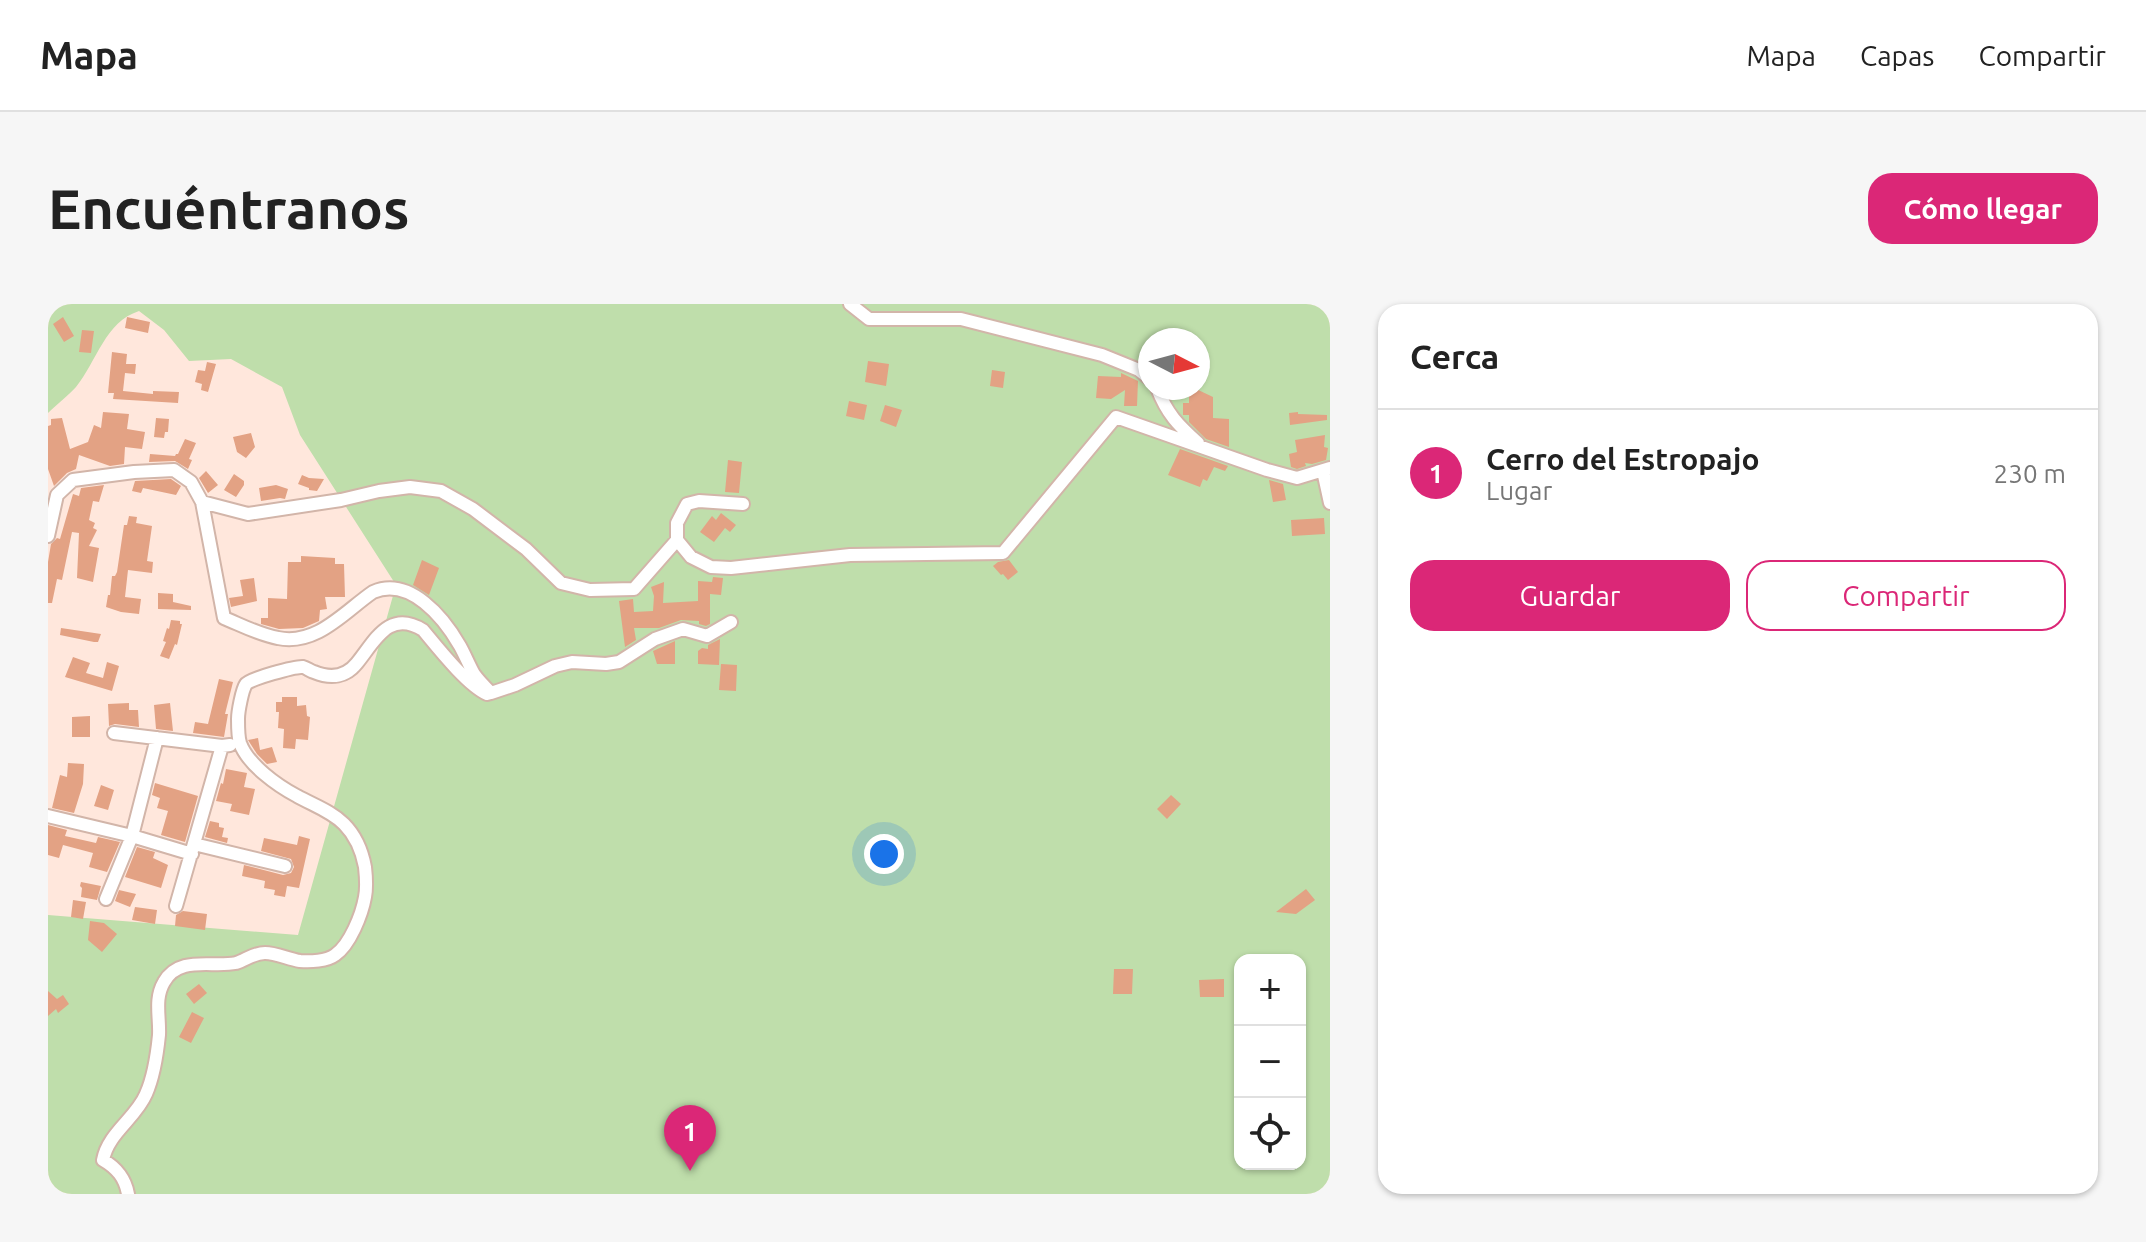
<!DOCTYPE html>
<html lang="es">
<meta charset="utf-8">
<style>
:root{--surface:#fff;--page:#f6f6f6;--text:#222;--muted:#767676;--line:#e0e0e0;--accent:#db2777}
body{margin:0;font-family:Ubuntu,sans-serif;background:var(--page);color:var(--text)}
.controls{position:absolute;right:24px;bottom:24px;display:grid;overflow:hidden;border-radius:16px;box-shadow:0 2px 6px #0004}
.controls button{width:72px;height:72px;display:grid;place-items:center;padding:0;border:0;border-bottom:2px solid var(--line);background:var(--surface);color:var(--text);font:40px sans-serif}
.compass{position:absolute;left:1090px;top:24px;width:72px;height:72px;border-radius:50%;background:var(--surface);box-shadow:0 2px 6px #0004;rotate:96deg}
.you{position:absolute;left:836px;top:550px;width:28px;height:28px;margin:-20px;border:6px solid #fff;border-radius:50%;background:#1a73e8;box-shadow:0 0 0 12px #1a73e833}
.badge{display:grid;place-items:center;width:52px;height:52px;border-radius:50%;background:var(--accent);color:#fff;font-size:26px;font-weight:700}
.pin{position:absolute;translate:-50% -66px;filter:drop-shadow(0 2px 4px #0008)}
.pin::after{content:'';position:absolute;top:42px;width:28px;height:24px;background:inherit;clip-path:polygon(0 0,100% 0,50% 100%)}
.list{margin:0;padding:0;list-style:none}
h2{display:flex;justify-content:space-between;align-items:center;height:104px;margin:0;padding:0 32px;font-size:34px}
h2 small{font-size:26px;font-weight:400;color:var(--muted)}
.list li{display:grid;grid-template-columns:52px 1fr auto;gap:24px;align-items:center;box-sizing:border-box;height:128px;padding:0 32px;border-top:2px solid var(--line)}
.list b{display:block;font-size:30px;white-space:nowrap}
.list p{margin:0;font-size:26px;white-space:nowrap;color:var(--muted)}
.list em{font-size:26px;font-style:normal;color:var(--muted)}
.actions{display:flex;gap:16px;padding:24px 32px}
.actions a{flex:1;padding:18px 0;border:2px solid var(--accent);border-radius:24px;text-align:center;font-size:28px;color:var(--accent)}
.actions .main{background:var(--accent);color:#fff}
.icon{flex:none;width:44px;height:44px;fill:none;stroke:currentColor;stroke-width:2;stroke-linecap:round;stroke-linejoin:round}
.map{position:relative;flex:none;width:1282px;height:890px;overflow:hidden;border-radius:24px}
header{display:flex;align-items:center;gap:48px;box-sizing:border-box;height:112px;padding:0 40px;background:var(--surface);border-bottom:2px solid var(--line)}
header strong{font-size:38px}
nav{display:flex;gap:44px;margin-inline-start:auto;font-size:28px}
.intro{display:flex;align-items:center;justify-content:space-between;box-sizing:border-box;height:192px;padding:0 48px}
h1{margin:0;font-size:56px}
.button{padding:20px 36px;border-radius:24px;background:var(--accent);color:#fff;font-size:28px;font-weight:700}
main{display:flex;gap:48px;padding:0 48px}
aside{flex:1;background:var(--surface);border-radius:24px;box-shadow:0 2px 6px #0004}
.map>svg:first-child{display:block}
.green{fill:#bfdeab;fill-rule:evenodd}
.building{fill:#e3a284}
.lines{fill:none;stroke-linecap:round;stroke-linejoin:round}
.street-casing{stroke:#d2b5a9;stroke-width:16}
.street{stroke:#fff;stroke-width:12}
</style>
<header>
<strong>Mapa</strong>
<nav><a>Mapa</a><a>Capas</a><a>Compartir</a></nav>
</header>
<div class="intro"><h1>Encuéntranos</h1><a class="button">Cómo llegar</a></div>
<main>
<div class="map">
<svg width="1282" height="890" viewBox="0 0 1282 890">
<rect width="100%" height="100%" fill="#ffe7dc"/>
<path class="green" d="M 0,0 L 1282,0 L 1282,890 L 0,890 L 0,611 L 250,631 L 348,281 L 252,131 L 234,83 L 183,55 L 141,57 L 116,26 L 91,7 C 57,18 49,57 28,83 C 20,92 9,100 0,109 ZM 1102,36 L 1150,36 L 1150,84 L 1102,84 ZM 1192,656 L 1252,656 L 1252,860 L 1192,860 Z"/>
<path class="building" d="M 15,13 L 26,32 L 16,38 L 5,20 Z
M 79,13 L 102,18 L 100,29 L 77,24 Z
M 34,26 L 46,27 L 43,49 L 31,48 Z
M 64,48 L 79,50 L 78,60 L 88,60 L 87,70 L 77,69 L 75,87 L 105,90 L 105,87 L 131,88 L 130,99 L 65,95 L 66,89 L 60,89 Z
M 820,57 L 841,60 L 838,82 L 817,78 Z
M 159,58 L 168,60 L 160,88 L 153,86 L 154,80 L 147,78 L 150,66 L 157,67 Z
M 944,66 L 957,68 L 955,84 L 942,82 Z
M 1073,69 L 1090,77 L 1089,102 L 1076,102 L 1077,86 L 1063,95 L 1048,94 L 1050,72 L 1073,73 Z
M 1141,84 L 1146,84 L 1165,93 L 1165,114 L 1181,115 L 1181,143 L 1158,135 L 1141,118 L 1141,111 L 1135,111 L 1135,99 L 1141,99 Z
M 801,97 L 819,101 L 816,116 L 798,112 Z
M 837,101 L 854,106 L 848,123 L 832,117 Z
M 55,108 L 81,110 L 79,125 L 97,128 L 94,145 L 77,143 L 76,160 L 62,162 L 31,151 L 28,165 L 19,169 L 6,182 L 0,165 L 0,122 L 3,121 L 3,115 L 14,114 L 22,145 L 40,138 L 46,121 L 53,124 Z
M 1250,108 L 1250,110 L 1279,111 L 1279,116 L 1242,121 L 1241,109 Z
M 108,114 L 121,115 L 120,128 L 117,128 L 116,134 L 106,133 Z
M 203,129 L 207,143 L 198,154 L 189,148 L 185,133 Z
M 1277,131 L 1276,143 L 1280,144 L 1278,156 L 1264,160 L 1257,159 L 1258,162 L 1249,165 L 1243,163 L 1241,150 L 1249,148 L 1247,136 Z
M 137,135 L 148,139 L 141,155 L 144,156 L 140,165 L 127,157 L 101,158 L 102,150 L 127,152 L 128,150 L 130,150 Z
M 1132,145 L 1180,162 L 1177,167 L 1166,163 L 1159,177 L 1155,175 L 1152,183 L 1120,171 Z
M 680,156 L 694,158 L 691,189 L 677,188 Z
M 158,167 L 170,181 L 160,189 L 151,174 Z
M 186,170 L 196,177 L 196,181 L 188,193 L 176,186 Z
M 254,171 L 261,174 L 276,175 L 269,187 L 261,186 L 261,184 L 250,180 Z
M 123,175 L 133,182 L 128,191 L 95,184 L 93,189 L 84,187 L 87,177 Z
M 1221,176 L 1235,180 L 1238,196 L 1225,198 Z
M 56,181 L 51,198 L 45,197 L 41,216 L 47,219 L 45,224 L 49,226 L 41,242 L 51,244 L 45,278 L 29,274 L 31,229 L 24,228 L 14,276 L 9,275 L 4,299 L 0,299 L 0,258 L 3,240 L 9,234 L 12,235 L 25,190 L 31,192 L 33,184 Z
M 228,181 L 240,185 L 237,195 L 232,194 L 213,197 L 211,184 Z
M 673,209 L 688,221 L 682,228 L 677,224 L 666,238 L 652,228 L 664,212 L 668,216 Z
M 81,212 L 89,213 L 88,219 L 104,222 L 99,257 L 105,258 L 104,269 L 80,266 L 77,293 L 93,295 L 91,310 L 73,308 L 58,303 L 60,291 L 62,291 L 64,272 L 67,272 L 69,268 L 76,221 L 79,221 Z
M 1276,214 L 1277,230 L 1244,232 L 1243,216 Z
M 253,252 L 287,254 L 287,260 L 296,260 L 297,293 L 277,293 L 279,305 L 272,306 L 271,317 L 255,324 L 231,325 L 213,320 L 213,314 L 220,314 L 220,294 L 239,295 L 240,258 L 253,258 Z
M 374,256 L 391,264 L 381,291 L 365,281 Z
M 961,256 L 970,268 L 960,276 L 955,270 L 953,271 L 945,262 L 950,258 Z
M 665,273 L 675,274 L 673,291 L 662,290 L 662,320 L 658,322 L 651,320 L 651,317 L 633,316 L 611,324 L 586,324 L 588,336 L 577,343 L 571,297 L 585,295 L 586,308 L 605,307 L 606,292 L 603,283 L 616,278 L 615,299 L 650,297 L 650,277 L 664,278 Z
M 206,274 L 209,297 L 183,303 L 181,294 L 195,292 L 192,276 Z
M 110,289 L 125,290 L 125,298 L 143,302 L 143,306 L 110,305 Z
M 123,316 L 132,317 L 132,320 L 134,320 L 129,341 L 127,340 L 121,355 L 112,352 L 118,338 L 115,337 L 119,324 L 121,325 Z
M 13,324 L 53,330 L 50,338 L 46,338 L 12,331 Z
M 672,335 L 671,361 L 650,360 L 650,347 L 654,344 L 660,345 L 660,341 Z
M 627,337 L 627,360 L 609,360 L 605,347 Z
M 25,353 L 42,359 L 38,369 L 55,374 L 59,358 L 71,362 L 64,387 L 17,373 Z
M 673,360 L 689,361 L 688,387 L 671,386 Z
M 171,375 L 185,378 L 177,410 L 180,410 L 176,433 L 145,429 L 147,418 L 160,420 Z
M 234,393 L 249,393 L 249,402 L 258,401 L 259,412 L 262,413 L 260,436 L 248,435 L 247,445 L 235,444 L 236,425 L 230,424 L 231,408 L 228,408 L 228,398 L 234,398 Z
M 81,399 L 81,406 L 90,406 L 91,423 L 67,420 L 61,422 L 60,400 Z
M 122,399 L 125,427 L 108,425 L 106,401 Z
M 42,412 L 42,433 L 24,433 L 24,413 Z
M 210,434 L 212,446 L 224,443 L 229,458 L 219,460 L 209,450 L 200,436 Z
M 20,459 L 36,460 L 35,480 L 26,509 L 4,504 L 12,471 L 19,473 Z
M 178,465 L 199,469 L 196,483 L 207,485 L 201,511 L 182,507 L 184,500 L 168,497 L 173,479 L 175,480 Z
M 107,479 L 150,492 L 137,538 L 113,531 L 120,507 L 109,504 L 112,494 L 104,491 Z
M 53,481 L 66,486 L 60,506 L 46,502 Z
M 1123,491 L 1133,500 L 1119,515 L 1109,505 Z
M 162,517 L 171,519 L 171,523 L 176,524 L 174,533 L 180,534 L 179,539 L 157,533 Z
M 0,521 L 19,526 L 17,532 L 48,539 L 50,533 L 72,538 L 59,568 L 41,563 L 45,549 L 15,541 L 11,554 L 0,551 Z
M 251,532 L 262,535 L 251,584 L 239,582 L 237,593 L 226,591 L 227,586 L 216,584 L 217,577 L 194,572 L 196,561 L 235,571 L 243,569 L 246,563 L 243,555 L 213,547 L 216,534 L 249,541 Z
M 89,543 L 107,548 L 105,554 L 120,561 L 113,584 L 77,573 Z
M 33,578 L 53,582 L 49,596 L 33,593 L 34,584 L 32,582 Z
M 1258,585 L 1267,596 L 1248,610 L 1228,608 Z
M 71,586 L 88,590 L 82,603 L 67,597 Z
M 25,596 L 38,598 L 35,615 L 23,613 Z
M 87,603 L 109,606 L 107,620 L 84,616 Z
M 135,607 L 159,610 L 157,626 L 127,622 L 128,611 Z
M 42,617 L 56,619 L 69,630 L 54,648 L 40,636 Z
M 1066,665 L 1085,665 L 1084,690 L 1065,690 Z
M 1176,675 L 1176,693 L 1152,693 L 1151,676 Z
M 151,680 L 159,689 L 146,700 L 138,690 Z
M 0,687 L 9,695 L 15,691 L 21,700 L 10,709 L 8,705 L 0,712 Z
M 144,708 L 156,714 L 143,739 L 131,733 Z"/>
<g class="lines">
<defs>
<path id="street" d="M 802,0 L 821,15 L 913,15 L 1054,51 L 1091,66 L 1102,75
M 1109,84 C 1119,110 1130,121 1150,139
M 1275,167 L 1282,199
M 154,198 L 200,210 L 293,196 L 331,187 L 362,183 L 393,187 L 425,205 L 478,245 L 513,279 L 542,286 L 586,285 L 629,236
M 695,200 L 651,197 L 639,200 L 629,219 L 629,236 L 643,253 L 663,263 L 683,264 L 802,251 L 955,249 L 1068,113 L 1219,166 L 1249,174 L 1282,164
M 0,232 L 9,191 L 25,176 L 86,168 L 126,166 L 143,178 L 154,198 L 176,314 C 193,321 212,331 230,334 C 269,342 297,307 325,288 C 362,272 396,314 412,342 C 417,351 421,361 426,370 C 431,377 437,383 443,389 L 467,381 L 507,362 L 524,358 L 558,360 L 571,358 L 607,335 L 635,325 L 659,332 L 683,318
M 66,429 L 174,442 L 182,441
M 0,512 L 84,532 L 144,550
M 146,540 L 237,562
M 58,595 L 84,532 L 109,434
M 128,602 L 174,442
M 80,890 C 77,874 69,864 55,856 C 60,829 88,814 98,790 C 106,772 109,751 111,731 C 112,713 106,695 116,678 C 131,651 164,664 188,659 C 198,656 205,649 217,649 C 228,649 240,655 252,657 C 262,658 279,657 287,651 C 302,641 314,610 317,593 C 319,583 318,572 317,563 C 314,547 307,531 296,520 C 283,507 265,501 249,492 C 230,482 200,461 192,439 C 190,433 190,422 190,415 C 190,408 194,386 198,380 C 201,375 248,362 255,363 C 259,364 262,367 266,368 C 283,375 298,373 309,359 C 327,337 341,305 375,326 C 390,344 419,381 439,390 L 443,389"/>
</defs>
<use href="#street" class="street-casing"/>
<use href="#street" class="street"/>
</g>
</svg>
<div class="controls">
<button>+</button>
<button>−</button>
<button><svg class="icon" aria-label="locate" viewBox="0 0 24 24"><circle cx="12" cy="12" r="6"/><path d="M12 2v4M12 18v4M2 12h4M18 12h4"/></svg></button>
</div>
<svg class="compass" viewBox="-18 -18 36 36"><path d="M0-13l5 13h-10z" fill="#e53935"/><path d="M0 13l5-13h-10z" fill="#767676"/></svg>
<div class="you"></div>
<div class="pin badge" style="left:642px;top:867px">1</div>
</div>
<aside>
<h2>Cerca<small></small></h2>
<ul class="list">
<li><span class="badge">1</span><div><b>Cerro del Estropajo</b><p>Lugar</p></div><em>230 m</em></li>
</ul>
<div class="actions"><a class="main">Guardar</a><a>Compartir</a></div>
</aside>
</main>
